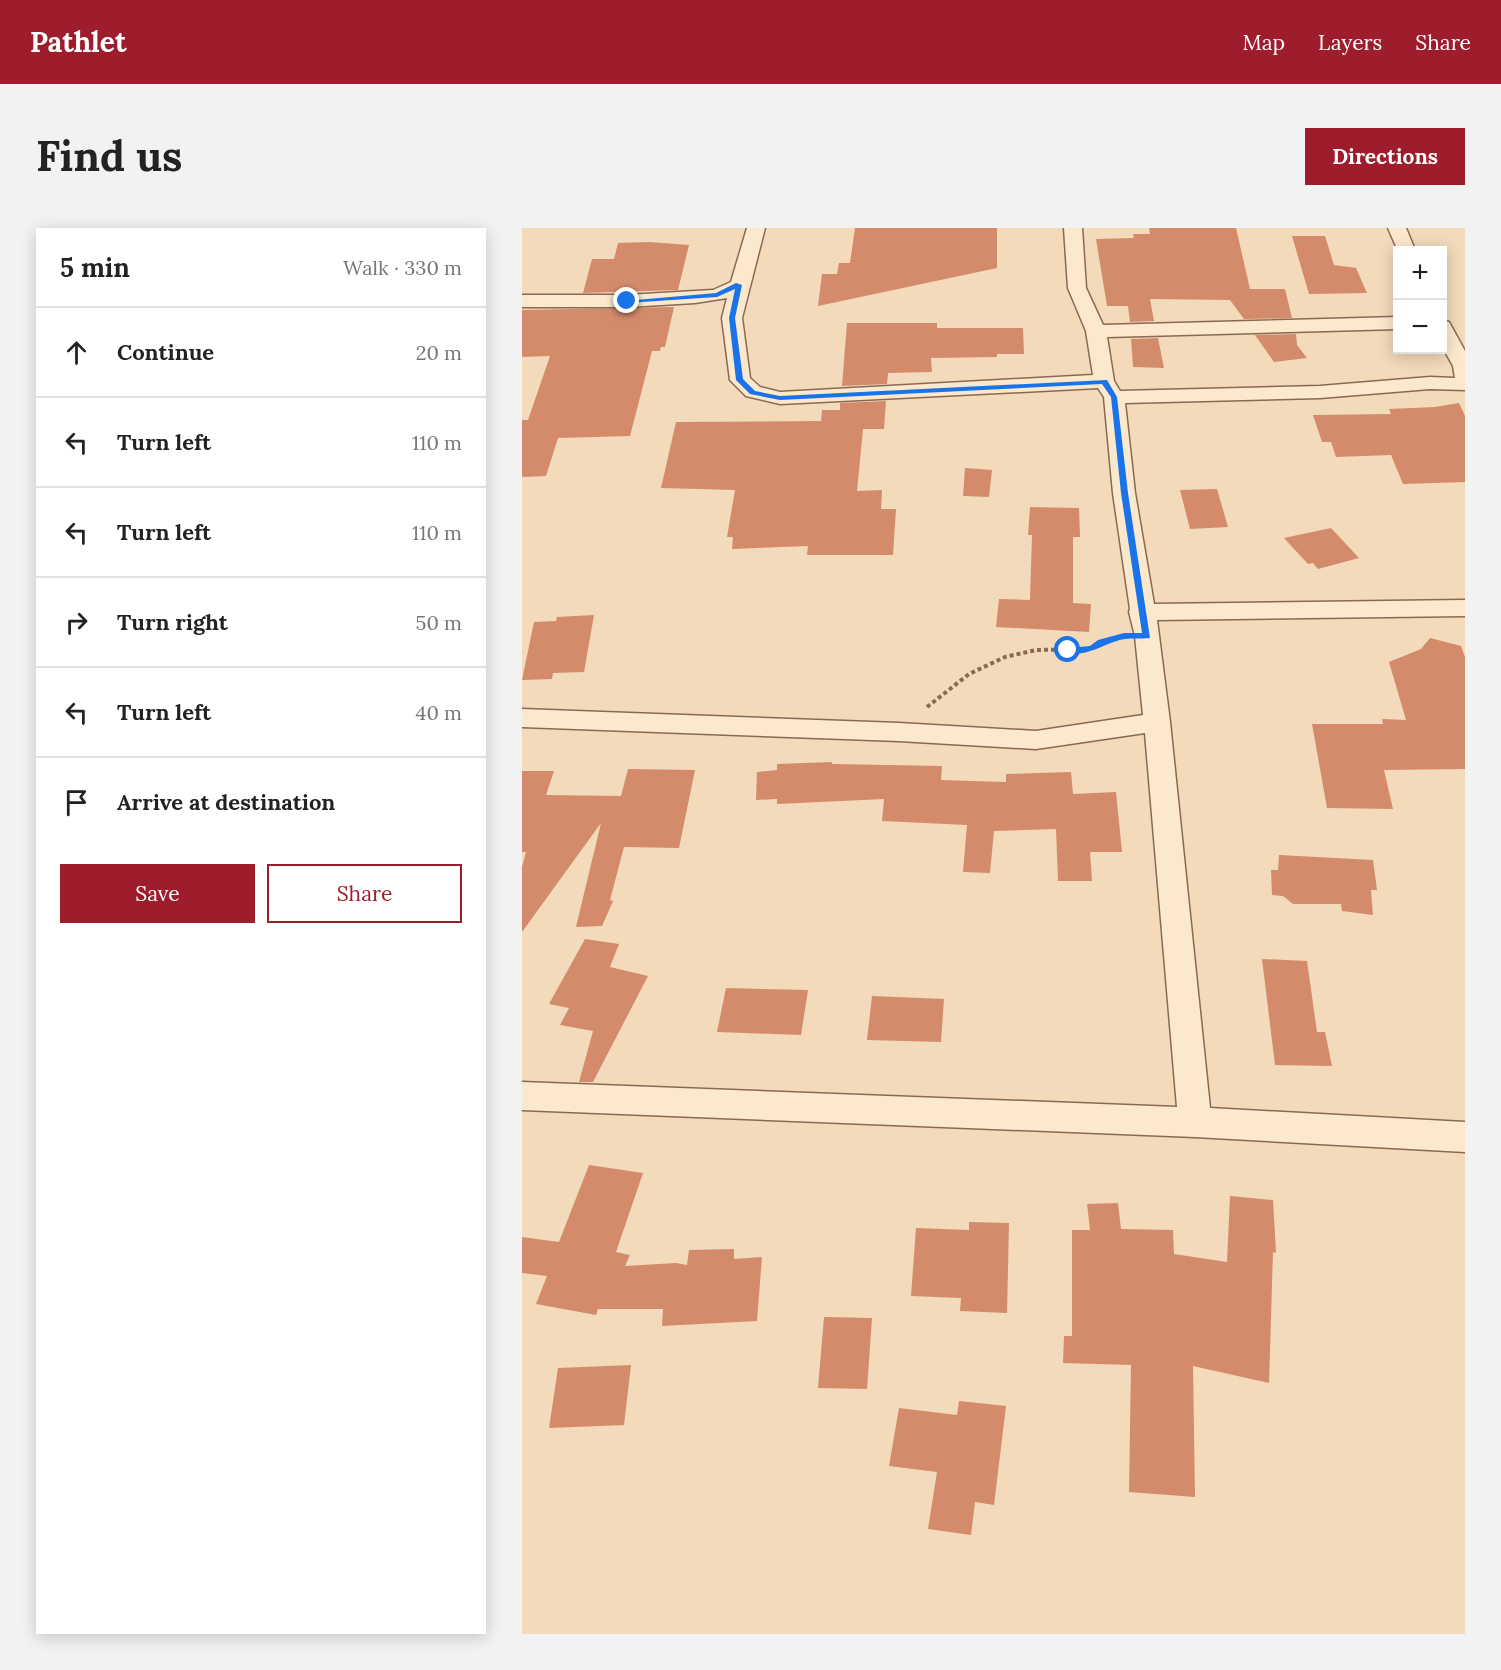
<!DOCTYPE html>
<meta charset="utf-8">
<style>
:root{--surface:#fff;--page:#f2f2f2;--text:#222;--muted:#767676;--line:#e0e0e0;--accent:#9e1d2d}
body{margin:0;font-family:Lora,serif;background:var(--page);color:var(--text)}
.controls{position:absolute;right:18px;top:18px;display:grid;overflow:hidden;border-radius:0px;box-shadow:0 3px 15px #0003}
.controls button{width:54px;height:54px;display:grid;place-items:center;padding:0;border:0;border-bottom:2px solid var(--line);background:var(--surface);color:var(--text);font:30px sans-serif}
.stop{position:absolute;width:18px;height:18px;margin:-14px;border:4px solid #1a73e8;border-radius:50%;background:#fff}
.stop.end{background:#1a73e8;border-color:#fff;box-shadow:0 2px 6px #0008}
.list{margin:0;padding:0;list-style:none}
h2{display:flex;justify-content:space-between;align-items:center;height:78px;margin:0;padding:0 24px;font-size:26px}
h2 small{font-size:20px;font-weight:400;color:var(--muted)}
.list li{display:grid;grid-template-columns:39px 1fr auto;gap:18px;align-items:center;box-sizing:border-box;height:90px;padding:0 24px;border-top:2px solid var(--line)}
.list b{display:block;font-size:22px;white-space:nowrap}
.list em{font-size:20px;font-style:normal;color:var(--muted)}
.actions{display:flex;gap:12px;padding:18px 24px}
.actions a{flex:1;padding:14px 0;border:2px solid var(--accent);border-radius:0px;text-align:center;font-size:21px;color:var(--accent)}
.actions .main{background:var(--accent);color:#fff}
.icon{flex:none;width:33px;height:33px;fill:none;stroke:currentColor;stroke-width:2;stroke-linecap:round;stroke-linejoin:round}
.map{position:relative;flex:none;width:943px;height:1406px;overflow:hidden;border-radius:0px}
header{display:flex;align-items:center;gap:36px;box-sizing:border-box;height:84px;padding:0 30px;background:var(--accent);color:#fff}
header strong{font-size:28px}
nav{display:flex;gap:33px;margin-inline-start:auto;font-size:21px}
.intro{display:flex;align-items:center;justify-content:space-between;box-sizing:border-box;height:144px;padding:0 36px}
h1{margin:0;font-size:42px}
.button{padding:15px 27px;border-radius:0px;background:var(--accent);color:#fff;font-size:21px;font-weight:700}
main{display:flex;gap:36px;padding:0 36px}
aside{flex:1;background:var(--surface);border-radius:0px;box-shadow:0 3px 15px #0003}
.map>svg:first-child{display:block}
.building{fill:#d48b6c}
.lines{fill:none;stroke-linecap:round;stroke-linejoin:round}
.minor-casing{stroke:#8a6953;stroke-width:3}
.path{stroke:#8a6953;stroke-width:4;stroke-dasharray:4 3;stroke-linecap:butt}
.minor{fill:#fce9cd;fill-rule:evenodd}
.route{fill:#1a73e8}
</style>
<header>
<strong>Pathlet</strong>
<nav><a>Map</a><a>Layers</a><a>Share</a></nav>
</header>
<div class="intro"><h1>Find us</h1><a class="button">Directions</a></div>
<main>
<aside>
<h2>5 min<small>Walk · 330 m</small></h2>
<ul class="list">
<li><svg class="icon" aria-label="ahead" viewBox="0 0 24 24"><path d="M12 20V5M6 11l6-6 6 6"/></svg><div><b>Continue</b></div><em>20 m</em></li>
<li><svg class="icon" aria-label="left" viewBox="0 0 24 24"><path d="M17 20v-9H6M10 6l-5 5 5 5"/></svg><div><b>Turn left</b></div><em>110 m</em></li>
<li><svg class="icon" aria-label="left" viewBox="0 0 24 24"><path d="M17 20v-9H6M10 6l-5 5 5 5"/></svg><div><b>Turn left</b></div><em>110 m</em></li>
<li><svg class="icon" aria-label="right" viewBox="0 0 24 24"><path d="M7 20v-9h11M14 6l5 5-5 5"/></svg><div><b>Turn right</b></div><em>50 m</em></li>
<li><svg class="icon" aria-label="left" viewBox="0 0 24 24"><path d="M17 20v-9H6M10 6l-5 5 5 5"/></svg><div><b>Turn left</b></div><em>40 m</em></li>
<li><svg class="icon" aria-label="arrive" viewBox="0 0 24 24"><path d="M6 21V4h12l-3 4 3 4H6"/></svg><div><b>Arrive at destination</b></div></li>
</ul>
<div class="actions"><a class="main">Save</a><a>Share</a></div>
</aside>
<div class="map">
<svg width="943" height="1406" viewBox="0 0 943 1406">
<rect width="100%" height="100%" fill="#f2daba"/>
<path class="building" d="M 333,0 L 475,0 L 475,40 L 296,78 L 300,46 L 315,46 L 317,35 L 328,35 Z
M 627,0 L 714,0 L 728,61 L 763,61 L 770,90 L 722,91 L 708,72 L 628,71 L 632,93 L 608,94 L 606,78 L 585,78 L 574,11 L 612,10 L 611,6 L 628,6 Z
M 770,8 L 803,8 L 812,37 L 834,40 L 845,65 L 787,66 Z
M 127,14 L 167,17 L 156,62 L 61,65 L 70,31 L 92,31 L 96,15 Z
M 152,79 L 143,119 L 139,119 L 138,123 L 130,123 L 108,208 L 36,210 L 24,248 L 0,249 L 0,192 L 6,192 L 28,128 L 0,129 L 0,82 Z
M 325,95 L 415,95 L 415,100 L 501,100 L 502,126 L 475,126 L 475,129 L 409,130 L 410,144 L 366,145 L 365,156 L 320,158 Z
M 774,106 L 775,117 L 785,130 L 752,134 L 733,107 Z
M 636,110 L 642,140 L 611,139 L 609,111 Z
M 364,173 L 362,201 L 341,201 L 335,263 L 360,262 L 359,281 L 374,281 L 371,327 L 285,327 L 286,318 L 210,321 L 211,309 L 205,309 L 213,262 L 139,260 L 154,194 L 299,193 L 300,182 L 318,182 L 318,175 Z
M 937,175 L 943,188 L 943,254 L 881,256 L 869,227 L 814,229 L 809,214 L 800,214 L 791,187 L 869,186 L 867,181 L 913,179 Z
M 443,240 L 470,242 L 467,269 L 441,268 Z
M 695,261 L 706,299 L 668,301 L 658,262 Z
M 508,279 L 557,280 L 558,309 L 551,309 L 551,375 L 569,376 L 567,404 L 474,399 L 477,371 L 508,372 L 510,307 L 506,307 Z
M 809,300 L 837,330 L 796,341 L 791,335 L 786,336 L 762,310 Z
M 72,387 L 62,444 L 31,445 L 30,451 L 0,452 L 12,394 L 34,393 L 35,389 Z
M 908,410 L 939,418 L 943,429 L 943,541 L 862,542 L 871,581 L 805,580 L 790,496 L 861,496 L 860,491 L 884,492 L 867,434 L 899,421 Z
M 310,534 L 310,536 L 420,538 L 419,552 L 484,554 L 484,546 L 549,544 L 551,566 L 594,564 L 600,624 L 568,624 L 570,653 L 536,653 L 534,601 L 472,603 L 468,645 L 441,644 L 445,597 L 360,593 L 362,571 L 255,576 L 255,571 L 234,572 L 235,544 L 255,542 L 255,536 Z
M 106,541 L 173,542 L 157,620 L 102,619 L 88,672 L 91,673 L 80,698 L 54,699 L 79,595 L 0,704 L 0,639 L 4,624 L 0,624 L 0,543 L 32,543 L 24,567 L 99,568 Z
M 757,627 L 851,632 L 855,662 L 849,662 L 851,687 L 820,683 L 819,676 L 771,676 L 761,668 L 750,667 L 749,642 L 756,642 Z
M 63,711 L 97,716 L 88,739 L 126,748 L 71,854 L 57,854 L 71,803 L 38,797 L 47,780 L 27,776 Z
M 740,731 L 785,733 L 795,804 L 803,804 L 810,838 L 753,837 Z
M 204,760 L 286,762 L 279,807 L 195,804 Z
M 350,768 L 422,771 L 419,814 L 345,812 Z
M 67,937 L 121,945 L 94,1024 L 108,1027 L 103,1038 L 154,1035 L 165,1037 L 167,1022 L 212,1021 L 212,1031 L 240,1029 L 235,1093 L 140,1098 L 141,1081 L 76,1081 L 74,1087 L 14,1076 L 25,1048 L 0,1045 L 0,1009 L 37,1014 Z
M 708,968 L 751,972 L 754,1025 L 751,1024 L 747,1155 L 671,1138 L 673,1269 L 607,1264 L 609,1137 L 541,1135 L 542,1108 L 550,1108 L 550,1002 L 568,1002 L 565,976 L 596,975 L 599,1001 L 651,1002 L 652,1026 L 705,1034 Z
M 447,994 L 487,995 L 485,1085 L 438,1083 L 439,1070 L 389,1068 L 394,1000 L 447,1002 Z
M 302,1089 L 350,1090 L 345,1161 L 296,1160 Z
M 109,1137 L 102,1197 L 27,1200 L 36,1140 Z
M 437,1173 L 484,1178 L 472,1277 L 453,1274 L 449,1307 L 406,1301 L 415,1244 L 367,1238 L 377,1180 L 435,1187 Z"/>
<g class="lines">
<defs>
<path id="minor" d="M 225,0 L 243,0 L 220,90 L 228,150 L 238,159 L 258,164 L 571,147 L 564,103 L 546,60 L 542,0 L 560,0 L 564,60 L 581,97 L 876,89 L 876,101 L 585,109 L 592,153 L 598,163 L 798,158 L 908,149 L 933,150 L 931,138 L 920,118 L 920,92 L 927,94 L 943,123 L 943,162 L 908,161 L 798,170 L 603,175 L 613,265 L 632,376 L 943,372 L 943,388 L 635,392 L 648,494 L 688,880 L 943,894 L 943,924 L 673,909 L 0,882 L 0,854 L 655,879 L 623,505 L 514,521 L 377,513 L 0,499 L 0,481 L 377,495 L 514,503 L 621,487 L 613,408 L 607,384 L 608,381 L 591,265 L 582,169 L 576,160 L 258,176 L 224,168 L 208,152 L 200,90 L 205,70 L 173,75 L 105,79 L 0,79 L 0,67 L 105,67 L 173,63 L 191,62 L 209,54 Z
M 866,0 L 884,0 L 893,22 L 876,23 Z"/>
</defs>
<use href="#minor" class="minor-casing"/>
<path class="path" d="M 405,479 L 447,446 L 483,429 L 514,422 L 570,421 L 579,414 L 597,409"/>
<use href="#minor" class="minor"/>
</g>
<path class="route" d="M 214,55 L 220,57 L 213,90 L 221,151 L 233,163 L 258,168 L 585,152 L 595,169 L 606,265 L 628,410 C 619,411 611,410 603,411 C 585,413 559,434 542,422 L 546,420 L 568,418 L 576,412 L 602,405 L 620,405 L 599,265 L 589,169 L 580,156 L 258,172 L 228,166 L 214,152 L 207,90 L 213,61 L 195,69 L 105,75 L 102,73 L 194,65 Z"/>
</svg>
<div class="controls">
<button>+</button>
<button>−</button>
</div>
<div class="stop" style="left:546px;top:422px"></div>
<div class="stop end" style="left:105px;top:73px"></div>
</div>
</main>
